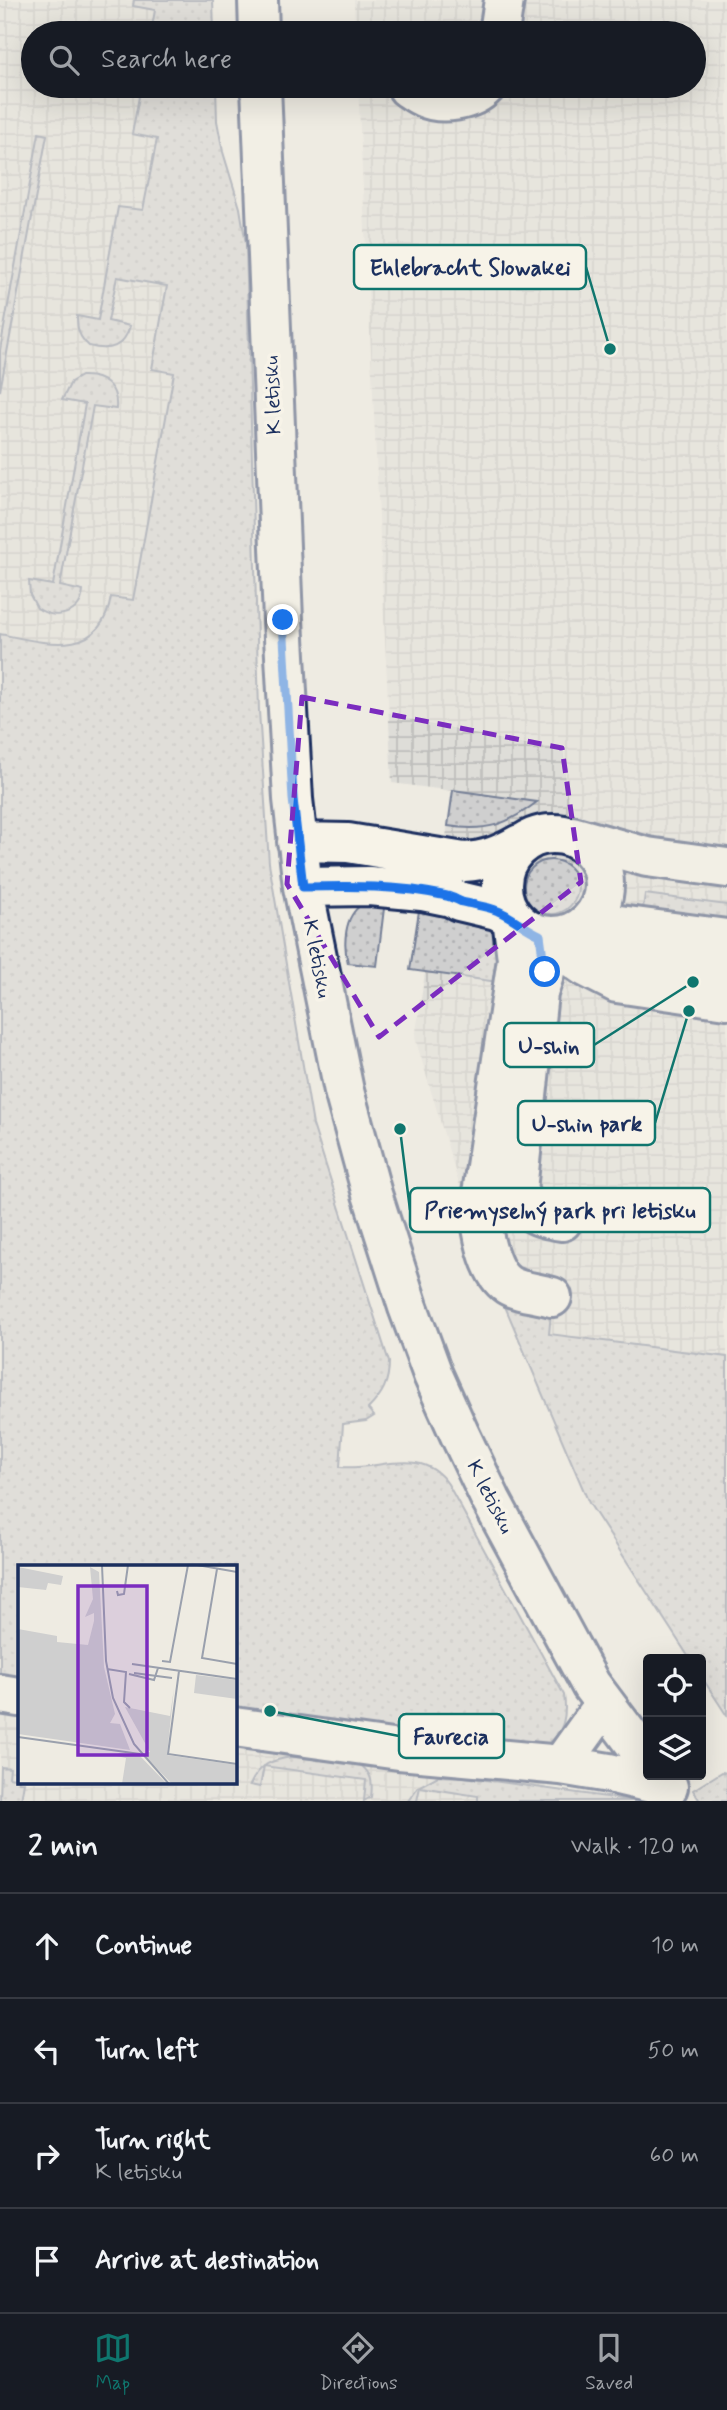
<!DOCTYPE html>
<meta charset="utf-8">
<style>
:root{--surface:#171b24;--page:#242831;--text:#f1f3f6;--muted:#9ea1a6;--line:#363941;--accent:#0f766e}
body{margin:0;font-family:Mynerve,sans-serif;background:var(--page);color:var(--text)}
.controls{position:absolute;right:21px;bottom:21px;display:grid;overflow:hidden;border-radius:7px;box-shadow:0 7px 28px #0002}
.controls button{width:63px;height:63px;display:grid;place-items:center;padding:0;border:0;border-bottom:2px solid var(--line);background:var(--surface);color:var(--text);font:35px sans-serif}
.stop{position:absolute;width:21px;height:21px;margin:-16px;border:5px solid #1a73e8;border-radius:50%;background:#fff}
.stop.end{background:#1a73e8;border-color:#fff;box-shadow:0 2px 7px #0008}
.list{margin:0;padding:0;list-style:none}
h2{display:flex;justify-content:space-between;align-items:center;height:91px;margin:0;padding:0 28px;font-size:30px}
h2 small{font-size:23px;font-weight:400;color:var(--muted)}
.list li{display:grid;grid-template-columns:46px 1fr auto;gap:21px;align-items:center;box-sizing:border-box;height:105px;padding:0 28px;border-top:2px solid var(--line)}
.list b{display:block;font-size:26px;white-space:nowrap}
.list p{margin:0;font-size:23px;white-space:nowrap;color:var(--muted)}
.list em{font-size:23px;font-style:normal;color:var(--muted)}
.icon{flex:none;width:38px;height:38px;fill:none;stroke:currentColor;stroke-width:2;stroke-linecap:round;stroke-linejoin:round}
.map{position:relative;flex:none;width:727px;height:1801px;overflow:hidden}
.search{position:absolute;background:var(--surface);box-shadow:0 7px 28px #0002;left:21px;right:21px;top:21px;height:77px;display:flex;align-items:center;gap:18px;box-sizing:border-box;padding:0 24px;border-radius:38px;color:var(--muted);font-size:26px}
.sheet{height:511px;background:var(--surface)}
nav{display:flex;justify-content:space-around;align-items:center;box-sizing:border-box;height:98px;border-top:2px solid var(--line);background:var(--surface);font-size:19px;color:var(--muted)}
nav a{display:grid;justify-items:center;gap:4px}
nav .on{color:var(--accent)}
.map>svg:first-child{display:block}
.industrial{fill:url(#industrial-grid)}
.grass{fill:url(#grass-dots);stroke:#757f96;stroke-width:2}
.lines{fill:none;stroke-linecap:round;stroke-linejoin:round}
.minor-casing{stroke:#1b2f5e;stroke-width:44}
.minor{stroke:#f7f3e8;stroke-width:38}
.route{stroke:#1a73e8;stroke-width:9}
.marked{fill:none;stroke:#7b2cbf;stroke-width:5;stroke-dasharray:14 9;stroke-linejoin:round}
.labels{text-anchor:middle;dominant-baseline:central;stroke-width:7;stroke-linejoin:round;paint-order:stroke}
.street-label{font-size:21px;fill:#1b2f5e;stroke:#f7f3e8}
.inset-road{fill:none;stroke:#9aa0ad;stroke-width:2}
.view{fill:#7b2cbf;fill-opacity:0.15;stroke:#7b2cbf;stroke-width:3.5}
.inset-edge{fill:none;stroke:#1b2f5e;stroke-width:3.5}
.leader{fill:none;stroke:#0f766e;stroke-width:2.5}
.callout-dot{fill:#0f766e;stroke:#f7f3e8;stroke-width:2.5}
.callout{fill:#f7f3e8;stroke:#0f766e;stroke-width:2.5}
.callout-label{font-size:23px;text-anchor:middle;font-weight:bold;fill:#1b2f5e}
</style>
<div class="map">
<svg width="727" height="1801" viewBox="0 0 727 1801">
<defs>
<pattern id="industrial-grid" width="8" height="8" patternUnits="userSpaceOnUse" patternTransform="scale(1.75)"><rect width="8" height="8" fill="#deddd8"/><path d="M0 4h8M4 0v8" fill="none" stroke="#bebebc"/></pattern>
<pattern id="grass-dots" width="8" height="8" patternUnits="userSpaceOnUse" patternTransform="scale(1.75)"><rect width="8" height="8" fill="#cfcfcf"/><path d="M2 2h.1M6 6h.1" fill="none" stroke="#b1b2b4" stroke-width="1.8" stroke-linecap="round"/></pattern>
</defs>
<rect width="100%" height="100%" fill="#eeebe2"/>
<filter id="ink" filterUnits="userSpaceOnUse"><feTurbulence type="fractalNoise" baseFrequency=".0143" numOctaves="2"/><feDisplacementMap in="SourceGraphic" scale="14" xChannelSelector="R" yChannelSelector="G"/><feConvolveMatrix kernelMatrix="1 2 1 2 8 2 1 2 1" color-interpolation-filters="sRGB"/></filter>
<g filter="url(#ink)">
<path class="industrial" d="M 0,0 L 171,0 L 173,33 L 33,33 L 33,86 L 175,86 L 205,708 L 0,671 Z
M 354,0 L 727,0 L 727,1716 L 701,1676 L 701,1659 L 690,1659 L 475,1237 L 415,1038 L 453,791 L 392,783 L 358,86 L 694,86 L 694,33 L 355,33 Z
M 0,1674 L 19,1676 L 19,1782 L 234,1782 L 235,1709 L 547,1746 L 545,1801 L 0,1801 Z"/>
<path class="grass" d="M 134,0 L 213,0 L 214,33 L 151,33 L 155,10 L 133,6 Z
M 141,86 L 216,86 L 217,121 L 223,152 L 240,208 L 246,244 L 259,711 L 269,863 L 313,1125 L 389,1362 C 389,1382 383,1394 368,1409 L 374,1416 L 366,1421 L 343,1424 L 340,1467 C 379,1471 421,1445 448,1484 L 564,1695 C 568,1722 560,1743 533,1750 L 235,1709 L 234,1566 L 19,1566 L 19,1676 L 0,1674 L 0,634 C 45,643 101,660 111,597 L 133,600 L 174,373 L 152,369 L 167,286 L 117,277 L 108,321 L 130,326 C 124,347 110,352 89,346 C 79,337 77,330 77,316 L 98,320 L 118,207 L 143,210 L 157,139 L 132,134 Z
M 39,133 L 47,135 L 0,391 L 0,350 Z
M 81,376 C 104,375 118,387 116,409 L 93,406 L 60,586 L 83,591 C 81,615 55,621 37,608 L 30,595 L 29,581 L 53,585 L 85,404 L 62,400 L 71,382 Z
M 453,790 L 537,802 C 507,825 486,832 448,826 Z
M524 887a27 27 0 1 1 54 0a27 27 0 1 1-54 0Z
M 422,891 L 497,910 L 513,984 L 410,970 Z
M 645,894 L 727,905 L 727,919 L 643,908 Z
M 385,900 L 377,966 L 348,963 C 343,945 344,915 362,905 C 368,902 378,901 385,900 Z
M 498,1290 L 552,1302 L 549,1334 L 727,1357 L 727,1716 L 701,1676 L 701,1659 L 690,1659 L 589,1503 Z
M 293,1757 L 359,1764 C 372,1773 373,1782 371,1797 L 364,1801 L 366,1780 L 264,1766 L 260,1787 L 250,1785 C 260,1764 270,1760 293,1757 Z
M 1,1767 L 10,1768 L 9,1777 L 14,1778 L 15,1774 L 19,1775 L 19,1782 L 24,1782 L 21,1801 L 0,1801 Z
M 722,1772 L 727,1773 L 727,1801 L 700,1801 L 693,1790 Z
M 438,1776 L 464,1777 L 635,1801 L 478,1801 L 478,1796 L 420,1787 L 417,1801 L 408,1801 L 418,1787 Z"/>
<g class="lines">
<defs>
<path id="minor" d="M 258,0 L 259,33
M 499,33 L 504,0
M 261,86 L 283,620 L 293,799 L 303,887 L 344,1091 L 372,1194 L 408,1307 L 433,1375 L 460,1435 L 491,1500 L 591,1685 L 648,1761
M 408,86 L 408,88 C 413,91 418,95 423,97 C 442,106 472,101 486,86
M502 885a51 51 0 1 1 102 0a51 51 0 1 1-102 0Z
M 572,836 L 647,857 L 727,868
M 297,842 L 348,843 L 464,862 C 485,861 501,855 520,844
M 303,887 L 369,886 L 422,891 L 451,897 L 459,901 L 497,910 L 512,918 L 517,959 L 480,1207 C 481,1229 488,1272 508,1285 C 519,1292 539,1293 552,1297
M 589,921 L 727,939
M 540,935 L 545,972 L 538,993 L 517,1190 C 528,1214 536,1217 562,1221
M 540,935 L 584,966 L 617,983 L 727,999
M 572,943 L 614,954 L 727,970
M 0,1694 L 19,1697
M 234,1727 L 399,1750 L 561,1765 L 609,1773 L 668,1787
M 561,1765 L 604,1705"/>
</defs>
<use href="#minor" class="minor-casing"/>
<use href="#minor" class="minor"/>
</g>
</g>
<g class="lines" filter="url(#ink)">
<path class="route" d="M 283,620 L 293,799 L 303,887 C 351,886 399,885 447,896 C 452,897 457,900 462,902 C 474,905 487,906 498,911 C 513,917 524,928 540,935 L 545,972"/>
</g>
<path d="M0 0H727V1801H0ZM 302,697 L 562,748 L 581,882 L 379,1037 L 287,884 Z" fill="#eeebe2" fill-opacity=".55" fill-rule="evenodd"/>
<path class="marked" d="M 302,697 L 562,748 L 581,882 L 379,1037 L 287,884 Z"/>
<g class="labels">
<g class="street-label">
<text transform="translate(273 395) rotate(-92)">K letisku</text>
<text transform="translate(317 959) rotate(79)">K letisku</text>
<text transform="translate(490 1497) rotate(63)">K letisku</text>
</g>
</g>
<g transform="translate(18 1565)">
<rect width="219" height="219" fill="#eeebe2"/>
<path d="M 0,2 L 45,11 L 43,20 L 30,18 L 28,25 L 0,22 ZM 72,2 L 81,7 L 86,102 L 97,149 L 92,158 L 102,159 L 112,185 L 0,169 L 0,64 L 39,71 L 39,77 L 70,80 L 76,56 L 76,48 L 67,52 L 75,34 ZM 178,110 L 219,115 L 219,134 L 176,128 ZM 156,123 L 149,190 L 219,200 L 219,219 L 154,219 L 125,189 L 132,187 L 107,142 L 152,151 ZM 101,188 L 122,191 L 149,219 L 104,219 L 108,193 L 98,191 Z" fill="#cfcfcf"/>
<path class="inset-road" d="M 84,0 L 88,96 L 95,133 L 116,179 L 151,219M 179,0 L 219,7M 199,4 L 184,93 L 219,99M 99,26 L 100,30 L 106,29 L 110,0M 144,96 L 152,97 L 170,0M 114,99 L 219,114M 89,104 L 108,107 L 106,137 L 112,143M 161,106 L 150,189 L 219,199M 116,108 L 154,113M 111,109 L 136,115 L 140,103M 0,172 L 122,189"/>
<path class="view" d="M 60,21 L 129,21 L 129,190 L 60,190 Z"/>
<rect width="219" height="219" class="inset-edge"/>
</g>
<path class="leader" d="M610 349L586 267M693 982L594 1045M689 1011L655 1123M400 1129L410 1210M270 1711L399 1736"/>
<g class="callout-dot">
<circle cx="610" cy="349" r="7"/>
<circle cx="693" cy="982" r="7"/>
<circle cx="689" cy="1011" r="7"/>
<circle cx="400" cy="1129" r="7"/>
<circle cx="270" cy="1711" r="7"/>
</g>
<g class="callout">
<rect x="354" y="245" width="232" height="44" rx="7"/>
<rect x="504" y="1023" width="90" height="44" rx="7"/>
<rect x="518" y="1101" width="137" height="44" rx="7"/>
<rect x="410" y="1188" width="300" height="44" rx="7"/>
<rect x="399" y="1714" width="105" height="44" rx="7"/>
</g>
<g class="callout-label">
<text x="470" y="275">Ehlebracht Slowakei</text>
<text x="549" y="1053">U-shin</text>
<text x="587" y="1131">U-shin park</text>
<text x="560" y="1218">Priemyselný park pri letisku</text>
<text x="451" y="1744">Faurecia</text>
</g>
</svg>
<div class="controls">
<button><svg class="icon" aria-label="locate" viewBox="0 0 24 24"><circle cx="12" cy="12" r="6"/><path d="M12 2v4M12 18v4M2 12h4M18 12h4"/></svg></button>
<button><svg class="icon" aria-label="layers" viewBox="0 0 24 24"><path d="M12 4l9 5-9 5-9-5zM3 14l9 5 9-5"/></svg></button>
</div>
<div class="stop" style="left:545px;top:972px"></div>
<div class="stop end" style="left:283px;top:620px"></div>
<div class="search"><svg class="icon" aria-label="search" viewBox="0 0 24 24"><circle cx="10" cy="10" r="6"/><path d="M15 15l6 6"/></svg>Search here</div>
</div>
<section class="sheet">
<h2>2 min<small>Walk · 120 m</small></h2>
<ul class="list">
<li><svg class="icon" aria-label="ahead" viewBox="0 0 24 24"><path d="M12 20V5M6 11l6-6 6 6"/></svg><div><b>Continue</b></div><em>10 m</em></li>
<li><svg class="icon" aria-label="left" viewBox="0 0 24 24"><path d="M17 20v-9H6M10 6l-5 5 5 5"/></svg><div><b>Turn left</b></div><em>50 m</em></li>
<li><svg class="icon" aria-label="right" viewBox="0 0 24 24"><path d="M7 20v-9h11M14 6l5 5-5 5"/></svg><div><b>Turn right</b><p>K letisku</p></div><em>60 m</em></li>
<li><svg class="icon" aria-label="arrive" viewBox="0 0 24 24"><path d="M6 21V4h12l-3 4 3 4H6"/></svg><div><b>Arrive at destination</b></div></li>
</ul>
</section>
<nav>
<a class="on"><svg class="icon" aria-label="map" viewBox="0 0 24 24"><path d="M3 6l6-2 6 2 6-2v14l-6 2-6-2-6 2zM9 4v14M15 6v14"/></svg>Map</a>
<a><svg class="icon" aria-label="directions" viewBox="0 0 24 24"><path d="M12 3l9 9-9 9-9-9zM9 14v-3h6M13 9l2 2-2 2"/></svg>Directions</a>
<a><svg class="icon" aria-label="saved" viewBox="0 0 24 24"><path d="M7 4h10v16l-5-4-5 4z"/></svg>Saved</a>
</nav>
